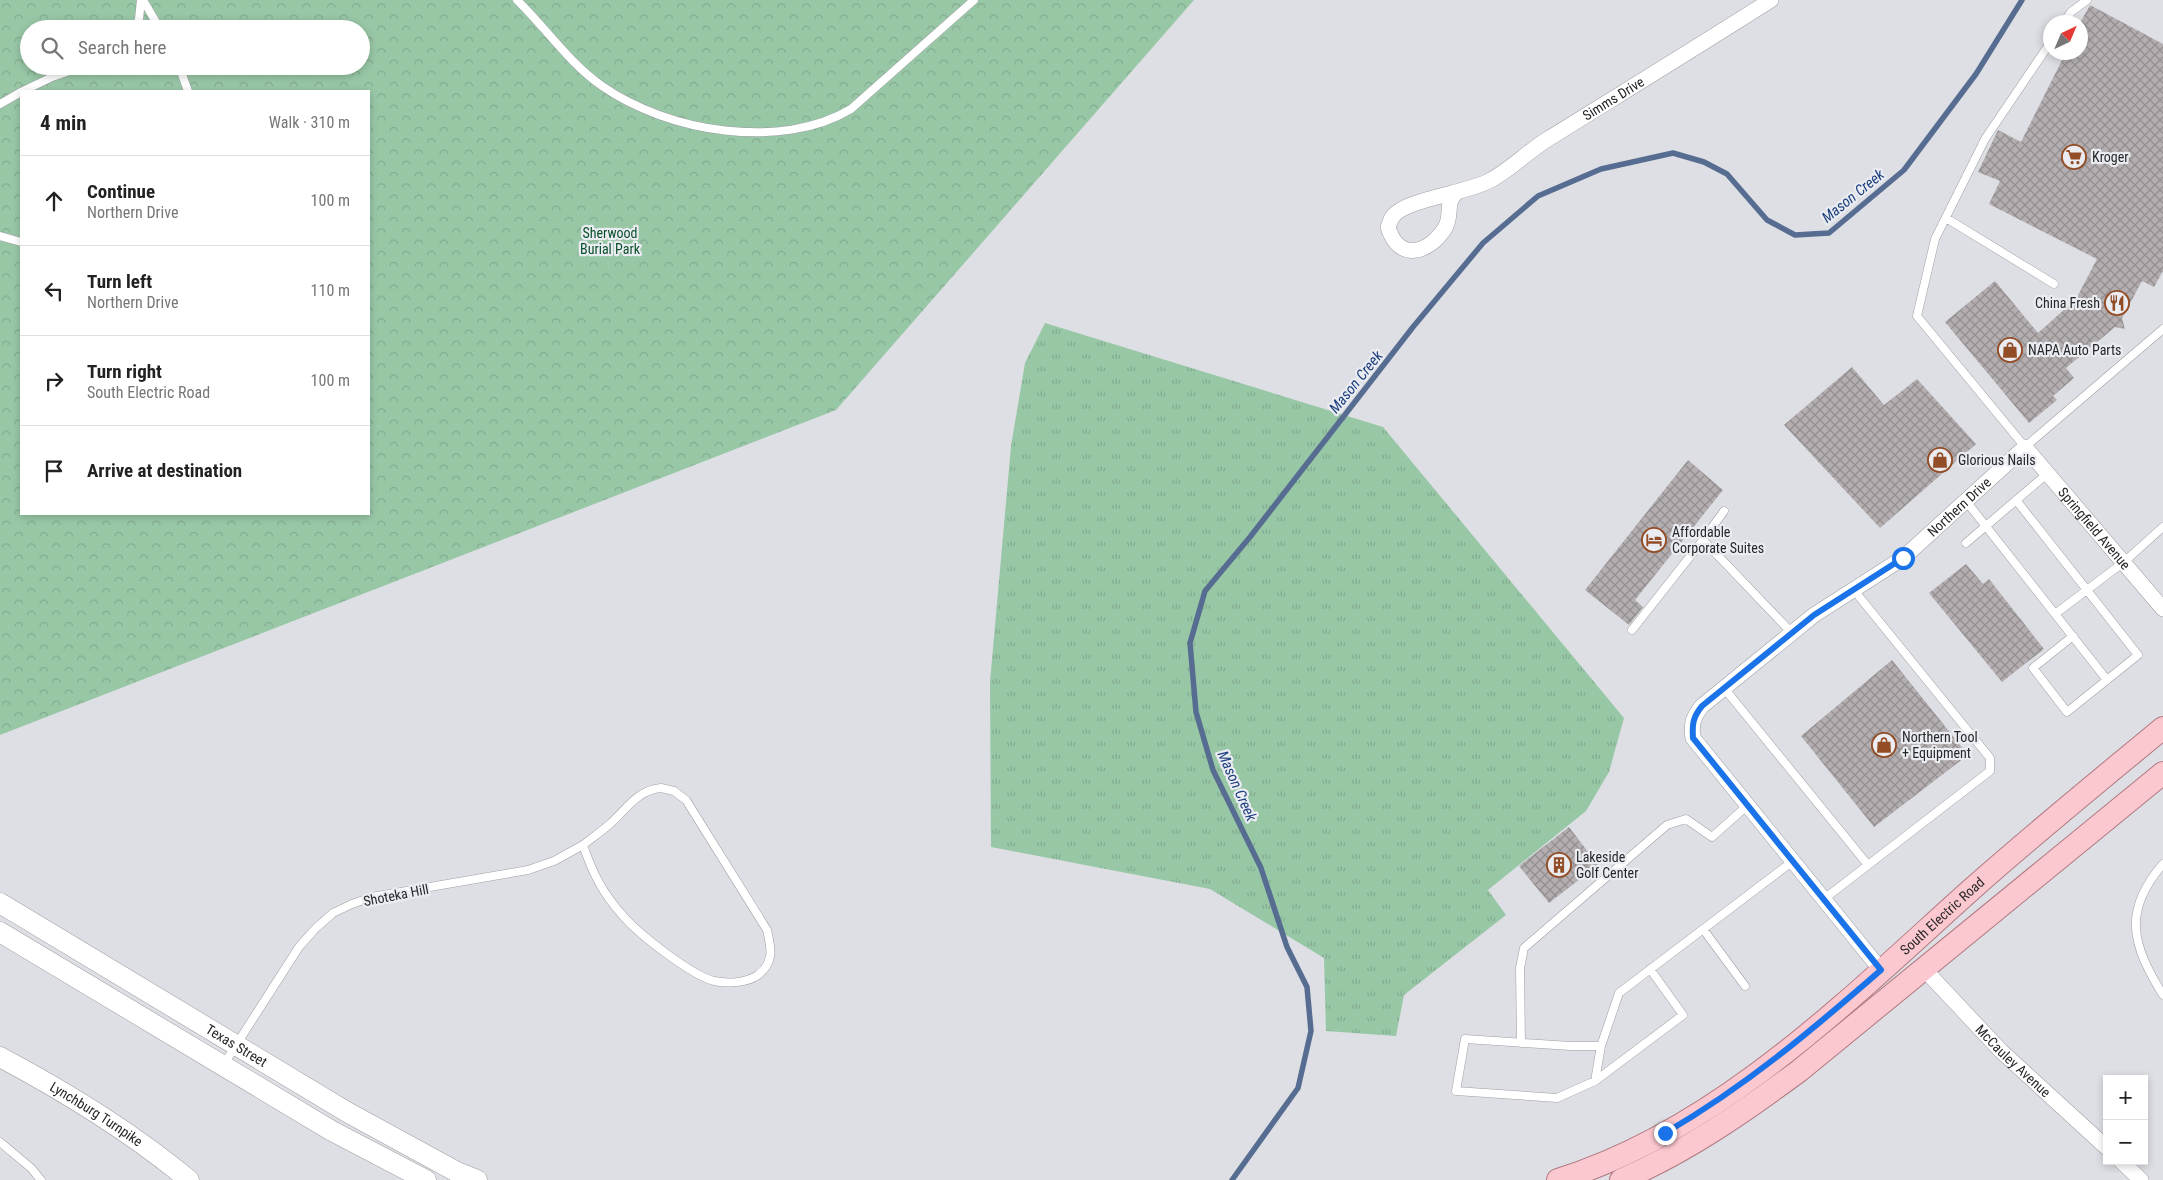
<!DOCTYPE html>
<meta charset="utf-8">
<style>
:root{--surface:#fff;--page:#f6f6f6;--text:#222;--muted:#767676;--line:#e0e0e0}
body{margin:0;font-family:"Roboto Condensed",sans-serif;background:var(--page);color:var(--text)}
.controls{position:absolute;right:15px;bottom:15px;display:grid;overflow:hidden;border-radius:0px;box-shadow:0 2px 8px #0003}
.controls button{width:45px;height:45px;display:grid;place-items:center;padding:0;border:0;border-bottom:1px solid var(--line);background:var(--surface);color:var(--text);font:25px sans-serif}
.compass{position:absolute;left:2043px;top:15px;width:45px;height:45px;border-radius:50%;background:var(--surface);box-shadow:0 2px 8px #0003;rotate:44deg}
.stop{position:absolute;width:15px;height:15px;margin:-11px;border:4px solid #1a73e8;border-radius:50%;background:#fff}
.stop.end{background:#1a73e8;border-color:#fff;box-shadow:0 1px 5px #0008}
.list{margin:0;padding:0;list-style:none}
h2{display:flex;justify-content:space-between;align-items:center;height:65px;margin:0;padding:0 20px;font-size:21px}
h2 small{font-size:16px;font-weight:400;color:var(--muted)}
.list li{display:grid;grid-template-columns:32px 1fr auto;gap:15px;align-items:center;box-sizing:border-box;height:90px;padding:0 20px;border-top:1px solid var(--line)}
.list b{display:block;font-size:19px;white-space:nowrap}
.list p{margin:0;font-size:16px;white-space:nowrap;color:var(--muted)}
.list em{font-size:16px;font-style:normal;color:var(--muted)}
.icon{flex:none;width:28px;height:28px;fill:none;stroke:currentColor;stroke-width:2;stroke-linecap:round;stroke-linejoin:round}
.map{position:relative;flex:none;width:2163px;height:1180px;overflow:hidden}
.search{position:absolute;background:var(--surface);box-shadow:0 2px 8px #0003;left:20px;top:20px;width:350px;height:55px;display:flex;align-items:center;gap:12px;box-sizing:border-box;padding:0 18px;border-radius:28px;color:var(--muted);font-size:19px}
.panel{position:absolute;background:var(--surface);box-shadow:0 2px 8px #0003;left:20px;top:90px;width:350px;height:425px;border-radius:0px}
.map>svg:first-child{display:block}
.grass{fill:url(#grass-tufts)}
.park{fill:url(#park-crowns);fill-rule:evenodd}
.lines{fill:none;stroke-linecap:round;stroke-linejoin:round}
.stream{stroke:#576c91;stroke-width:5.5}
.building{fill:url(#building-cross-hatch)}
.service-casing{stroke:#9d9fa4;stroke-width:9}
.minor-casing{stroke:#9d9fa4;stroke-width:16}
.secondary-casing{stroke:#9d9fa4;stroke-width:21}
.primary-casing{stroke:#b07880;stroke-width:24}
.service{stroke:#fff;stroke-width:8}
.minor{stroke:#fff;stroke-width:15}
.secondary{stroke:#fff;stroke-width:20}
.primary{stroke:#fcc8cf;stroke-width:22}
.route{stroke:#1a73e8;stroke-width:6}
.labels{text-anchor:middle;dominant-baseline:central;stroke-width:4.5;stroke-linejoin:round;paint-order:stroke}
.street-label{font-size:14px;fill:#262729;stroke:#eaecf1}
.poi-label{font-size:14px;fill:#262729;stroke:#eaecf1;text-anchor:start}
.park-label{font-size:14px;fill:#08502b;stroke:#eaecf1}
.water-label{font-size:15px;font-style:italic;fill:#1c3f7e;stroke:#eaecf1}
</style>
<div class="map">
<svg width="2163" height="1180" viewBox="0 0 2163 1180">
<defs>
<pattern id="grass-tufts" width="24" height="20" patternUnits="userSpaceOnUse" patternTransform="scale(1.25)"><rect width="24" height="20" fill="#98c7a6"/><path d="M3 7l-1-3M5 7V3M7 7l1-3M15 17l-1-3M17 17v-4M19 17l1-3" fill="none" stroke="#83ab8f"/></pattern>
<pattern id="park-crowns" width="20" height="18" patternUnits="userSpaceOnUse" patternTransform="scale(1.25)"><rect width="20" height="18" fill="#98c7a6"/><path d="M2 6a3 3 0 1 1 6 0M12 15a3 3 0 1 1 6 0" fill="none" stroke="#83ab8f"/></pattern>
<pattern id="building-cross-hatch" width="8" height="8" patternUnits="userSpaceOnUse" patternTransform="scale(1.25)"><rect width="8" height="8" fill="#b4aeb0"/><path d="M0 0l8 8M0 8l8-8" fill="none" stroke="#928e8f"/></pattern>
</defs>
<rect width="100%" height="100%" fill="#dddfe4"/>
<path class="grass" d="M 1045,323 L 1383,427 L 1624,718 L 1609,772 L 1586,811 L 1488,890 L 1506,915 L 1404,995 L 1396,1036 L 1326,1031 L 1324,958 L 1210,889 L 991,847 L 990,682 L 1011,446 L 1025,363 Z"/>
<path class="park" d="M 0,0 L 1194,0 L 836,410 L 0,735 ZM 29,29 L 361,29 L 361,66 L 29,66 ZM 21,91 L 369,91 L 369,514 L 21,514 Z"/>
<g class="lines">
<path class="stream" d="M 1232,1180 L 1298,1088 L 1311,1031 L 1307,987 L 1287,947 L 1261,868 L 1213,770 L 1196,712 L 1190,643 L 1205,591 L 1250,537 L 1413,327 L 1483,243 L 1538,196 L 1601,169 L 1673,153 L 1704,162 L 1727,174 L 1767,220 L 1795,235 L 1829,233 L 1904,170 L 1976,74 L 2022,0"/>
</g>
<path class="building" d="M 2090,5 L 2163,44 L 2163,271 L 2154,287 L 2142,281 L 2122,318 L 2125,329 L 2115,327 L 2066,368 L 2074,378 L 2053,396 L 2057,400 L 2029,423 L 1945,322 L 1995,281 L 2038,333 L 2076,299 L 2097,259 L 1989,204 L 2000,181 L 1978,172 L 1998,130 L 2021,142 L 2066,52 L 2080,52 L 2080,23 Z
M 1852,367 L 1884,405 L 1917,379 L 1976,444 L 1880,528 L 1784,425 Z
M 1688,460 L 1723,490 L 1635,600 L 1643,607 L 1629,625 L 1585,590 Z
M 1966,564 L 1983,584 L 1989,579 L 2044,649 L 2002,682 L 1929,593 Z
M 1892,660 L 1968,755 L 1874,827 L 1801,736 Z
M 1569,827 L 1598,865 L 1549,903 L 1519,866 Z"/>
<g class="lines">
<defs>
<path id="service" d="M 143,0 L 160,29
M 517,0 C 546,28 569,63 602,86 C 668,132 781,151 851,109 L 974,0
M 2064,22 L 2071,12 L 2087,0
M 135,29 L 139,19 L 141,0
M 2050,43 L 1985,139 L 1935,239 L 1917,316 L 2025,447 L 2163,329
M 179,66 L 188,91
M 23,91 L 52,77 L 84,66
M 0,104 L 21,92
M 1946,218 L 2054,284
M 0,236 L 21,242
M 2016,500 L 2138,655 L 2067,712 L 2033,668 L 2073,636
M 1966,501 L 2107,680
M 1703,540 L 1724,511
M 1966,543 L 2048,473
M 2055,614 L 2124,562 L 2163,527
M 1632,630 L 1703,540 L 1792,633
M 1724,688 L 1868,865
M 661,788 L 674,791 L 686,800 L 767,930 C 771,948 775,962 758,975 C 747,983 727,984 714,981 C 691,975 640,935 624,917 C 603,894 593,874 583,845 C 592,838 602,831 611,823 C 627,808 638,790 661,788 Z
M 2163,864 C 2122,911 2132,945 2163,995
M 1824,899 L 1990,771 L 1990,758 L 1853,589
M 1703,929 L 1745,986
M 1521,1043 L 1520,968 L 1524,948 L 1667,825 L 1686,819 L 1712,837 L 1748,805
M 1601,1046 L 1595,1081 L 1557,1098 L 1456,1091 L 1465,1039 L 1571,1046 L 1601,1046 L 1619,993 L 1793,861
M 224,1064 L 299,947 L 315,929 L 333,913 L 352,904 L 372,897 L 528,870 L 554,861 L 583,845
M 1595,1081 L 1683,1015 L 1650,969
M 0,1142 L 31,1168 L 41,1180"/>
<g id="minor">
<path id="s1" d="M 1457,192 C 1444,204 1453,215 1445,228 C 1428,255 1398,261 1388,227 C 1389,224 1391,219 1393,216 C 1407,199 1466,193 1489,181 C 1510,170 1527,152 1548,139 C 1622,93 1697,47 1771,0"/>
<path id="s2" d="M 1924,969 L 2001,1051 L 2107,1148"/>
<path id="s3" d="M 1881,970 L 1693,738 C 1691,724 1693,717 1702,706 L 1814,615 L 1903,558 L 2025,447 L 2163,609"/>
<path d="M 2121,1161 L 2141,1180"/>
</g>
<g id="secondary">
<path id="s4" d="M 0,903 L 347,1112 L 457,1172 L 477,1180"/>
<path d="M 0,932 L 332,1131 L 426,1180"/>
<path id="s5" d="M 0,1057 C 66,1092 131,1132 189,1180"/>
</g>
<g id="primary">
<path id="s6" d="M 1558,1180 C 1720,1130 1850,998 1973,888 C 2035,833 2099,781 2163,728"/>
<path d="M 1621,1180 C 1686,1152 1742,1113 1799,1071 L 2163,773"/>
</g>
</defs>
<use href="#service" class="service-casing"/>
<use href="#minor" class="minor-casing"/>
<use href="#secondary" class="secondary-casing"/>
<use href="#primary" class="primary-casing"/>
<use href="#service" class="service"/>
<use href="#minor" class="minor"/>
<use href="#secondary" class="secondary"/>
<use href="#primary" class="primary"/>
</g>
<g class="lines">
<path class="route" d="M 1665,1133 C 1746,1086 1811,1031 1881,970 L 1693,738 C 1692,724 1693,717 1702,706 L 1814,615 L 1903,558"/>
</g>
<defs>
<symbol id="supermarket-ring" viewBox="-11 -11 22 22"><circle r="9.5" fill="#eaecf1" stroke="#934d26" stroke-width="1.5"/><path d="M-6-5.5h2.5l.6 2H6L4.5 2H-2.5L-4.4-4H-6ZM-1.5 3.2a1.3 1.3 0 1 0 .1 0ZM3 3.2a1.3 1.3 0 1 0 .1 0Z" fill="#934d26"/></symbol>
<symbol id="restaurant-ring" viewBox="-11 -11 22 22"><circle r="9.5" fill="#eaecf1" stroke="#934d26" stroke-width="1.5"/><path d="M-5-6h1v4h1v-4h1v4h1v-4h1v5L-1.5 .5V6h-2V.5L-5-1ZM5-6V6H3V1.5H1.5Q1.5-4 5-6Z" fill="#934d26"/></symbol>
<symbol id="shop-ring" viewBox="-11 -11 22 22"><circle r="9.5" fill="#eaecf1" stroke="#934d26" stroke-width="1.5"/><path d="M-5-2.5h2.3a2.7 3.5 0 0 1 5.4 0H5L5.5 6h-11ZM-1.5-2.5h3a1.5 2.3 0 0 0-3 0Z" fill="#934d26"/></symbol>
<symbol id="hotel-ring" viewBox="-11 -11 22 22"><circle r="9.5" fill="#eaecf1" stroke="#934d26" stroke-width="1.5"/><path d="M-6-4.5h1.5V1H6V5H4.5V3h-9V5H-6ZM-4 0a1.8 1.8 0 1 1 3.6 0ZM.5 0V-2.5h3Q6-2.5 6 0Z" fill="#934d26"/></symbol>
<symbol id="building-ring" viewBox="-11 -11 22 22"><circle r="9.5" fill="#eaecf1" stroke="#934d26" stroke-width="1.5"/><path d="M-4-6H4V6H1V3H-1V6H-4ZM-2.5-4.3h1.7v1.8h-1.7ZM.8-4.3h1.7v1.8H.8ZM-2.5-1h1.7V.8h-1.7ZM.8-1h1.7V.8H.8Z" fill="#934d26"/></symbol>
</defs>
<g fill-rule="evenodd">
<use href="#supermarket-ring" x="2060" y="143" width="28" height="28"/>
<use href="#restaurant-ring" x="2103" y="289" width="28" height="28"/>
<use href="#shop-ring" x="1996" y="336" width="28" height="28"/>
<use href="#shop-ring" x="1926" y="446" width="28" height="28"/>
<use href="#hotel-ring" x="1640" y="526" width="28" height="28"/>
<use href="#shop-ring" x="1870" y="731" width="28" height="28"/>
<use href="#building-ring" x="1545" y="851" width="28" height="28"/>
</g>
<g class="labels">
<g class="street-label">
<text stroke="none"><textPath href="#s1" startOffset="381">Simms Drive</textPath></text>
<text stroke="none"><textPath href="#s3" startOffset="659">Northern Drive</textPath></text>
<text stroke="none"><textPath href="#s3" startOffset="855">Springfield Avenue</textPath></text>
<text transform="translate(396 895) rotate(-11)">Shoteka Hill</text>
<text stroke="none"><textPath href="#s6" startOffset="470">South Electric Road</textPath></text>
<text stroke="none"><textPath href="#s4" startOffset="276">Texas Street</textPath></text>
<text stroke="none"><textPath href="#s2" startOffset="128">McCauley Avenue</textPath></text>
<text stroke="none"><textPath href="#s5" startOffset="112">Lynchburg Turnpike</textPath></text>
</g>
<g class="poi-label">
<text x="2092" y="157">Kroger</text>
<text x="2100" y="303" text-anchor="end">China Fresh</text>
<text x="2028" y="350">NAPA Auto Parts</text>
<text x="1958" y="460">Glorious Nails</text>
<text x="1672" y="532">Affordable<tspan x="1672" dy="16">Corporate Suites</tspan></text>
<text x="1902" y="737">Northern Tool<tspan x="1902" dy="16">+ Equipment</tspan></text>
<text x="1576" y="857">Lakeside<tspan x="1576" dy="16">Golf Center</tspan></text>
</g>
<g class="park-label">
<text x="610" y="233">Sherwood<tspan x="610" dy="16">Burial Park</tspan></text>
</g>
<g class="water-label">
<text transform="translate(1853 196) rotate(-39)">Mason Creek</text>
<text transform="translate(1356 382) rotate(-51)">Mason Creek</text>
<text transform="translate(1237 786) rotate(66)">Mason Creek</text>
</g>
</g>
</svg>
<div class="controls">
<button>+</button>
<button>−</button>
</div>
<svg class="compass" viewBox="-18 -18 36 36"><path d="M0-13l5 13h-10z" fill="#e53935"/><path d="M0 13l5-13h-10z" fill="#767676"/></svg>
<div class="stop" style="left:1903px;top:558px"></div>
<div class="stop end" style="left:1665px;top:1133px"></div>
<div class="search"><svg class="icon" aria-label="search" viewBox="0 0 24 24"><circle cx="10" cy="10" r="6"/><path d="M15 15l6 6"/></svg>Search here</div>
<section class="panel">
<h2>4 min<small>Walk · 310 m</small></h2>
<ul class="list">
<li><svg class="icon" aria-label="ahead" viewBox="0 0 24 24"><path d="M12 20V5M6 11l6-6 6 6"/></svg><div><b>Continue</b><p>Northern Drive</p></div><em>100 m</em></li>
<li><svg class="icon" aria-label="left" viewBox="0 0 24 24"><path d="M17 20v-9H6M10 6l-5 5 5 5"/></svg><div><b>Turn left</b><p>Northern Drive</p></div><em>110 m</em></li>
<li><svg class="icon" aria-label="right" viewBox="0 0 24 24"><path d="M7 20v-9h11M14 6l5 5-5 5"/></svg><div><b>Turn right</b><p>South Electric Road</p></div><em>100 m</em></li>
<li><svg class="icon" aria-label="arrive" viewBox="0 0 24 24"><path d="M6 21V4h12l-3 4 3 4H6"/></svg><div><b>Arrive at destination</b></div></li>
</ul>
</section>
</div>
